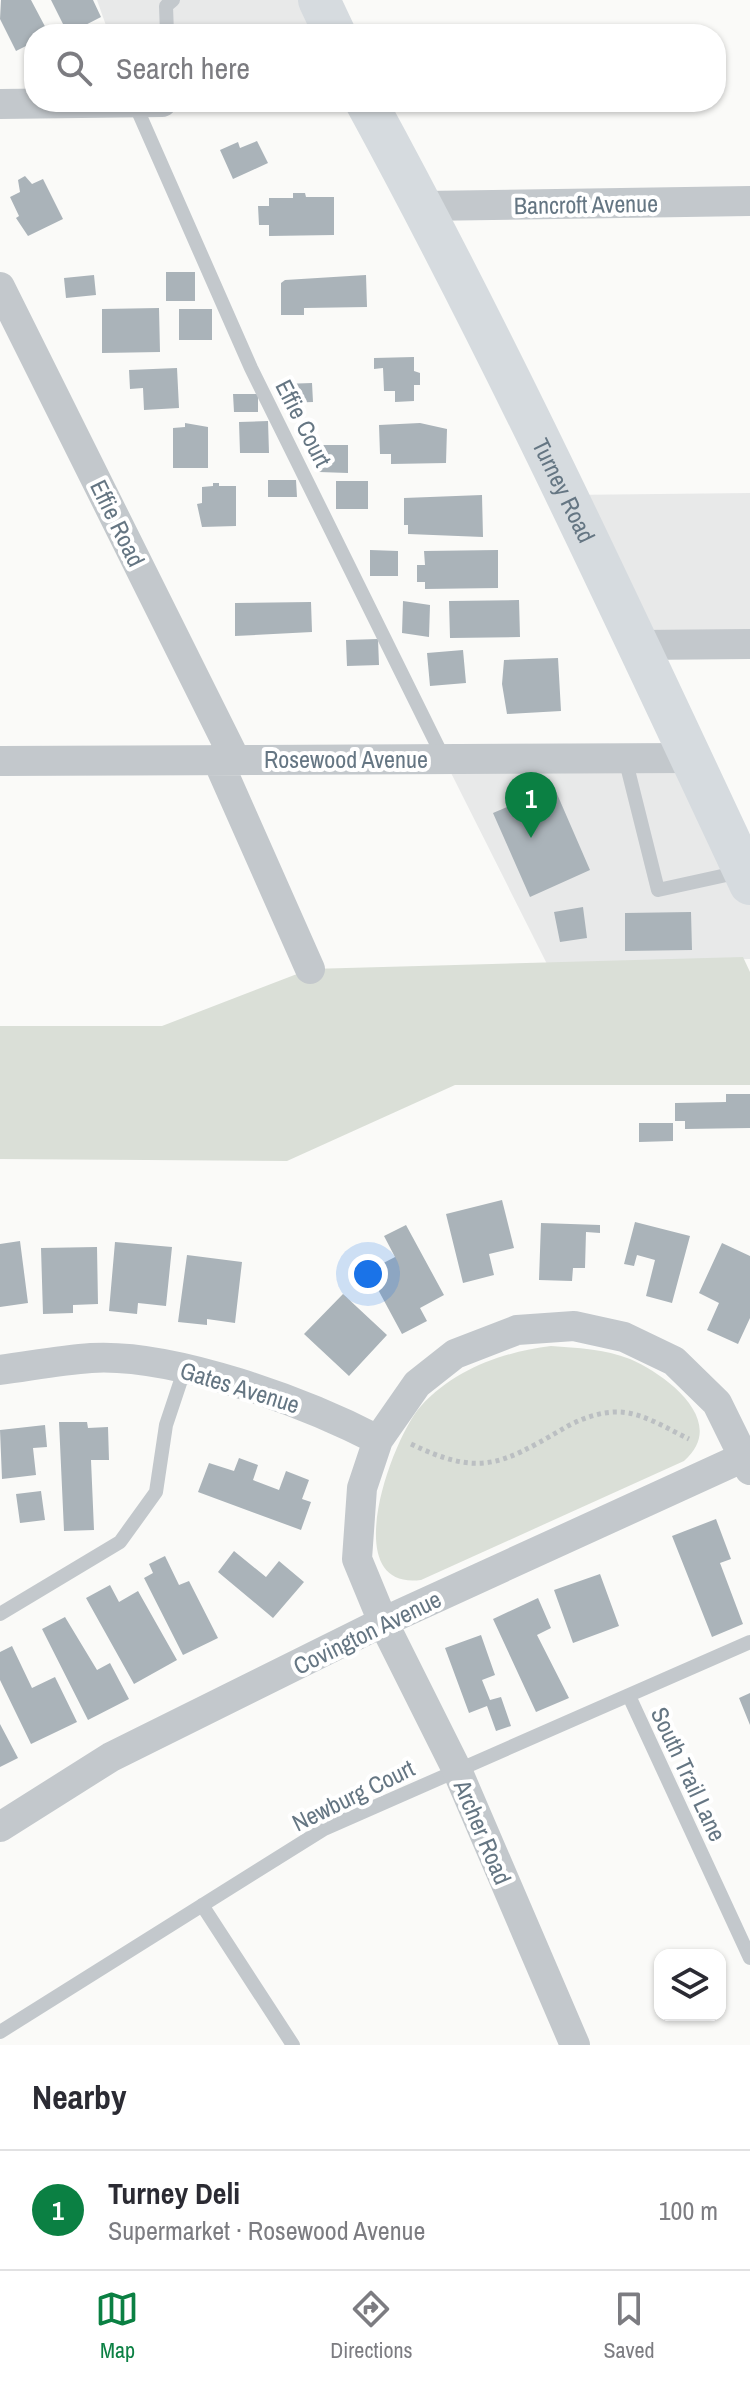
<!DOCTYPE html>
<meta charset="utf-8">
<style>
:root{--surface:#fff;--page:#f7f7f7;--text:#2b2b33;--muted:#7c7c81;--line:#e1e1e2;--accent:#0b8043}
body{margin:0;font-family:"Archivo Narrow",sans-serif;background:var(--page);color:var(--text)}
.controls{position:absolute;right:24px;bottom:24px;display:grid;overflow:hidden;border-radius:16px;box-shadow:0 2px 6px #0004}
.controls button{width:72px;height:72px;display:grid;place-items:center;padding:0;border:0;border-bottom:2px solid var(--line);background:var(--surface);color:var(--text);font:40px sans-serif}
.you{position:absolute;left:368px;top:1274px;width:28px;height:28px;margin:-20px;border:6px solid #fff;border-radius:50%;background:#1a73e8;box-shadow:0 0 0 12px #1a73e833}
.badge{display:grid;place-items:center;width:52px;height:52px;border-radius:50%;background:var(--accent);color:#fff;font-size:26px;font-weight:700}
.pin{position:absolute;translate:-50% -66px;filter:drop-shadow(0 2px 4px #0008)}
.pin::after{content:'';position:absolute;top:42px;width:28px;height:24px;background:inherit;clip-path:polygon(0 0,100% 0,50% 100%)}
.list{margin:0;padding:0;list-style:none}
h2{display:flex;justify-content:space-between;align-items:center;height:104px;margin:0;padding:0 32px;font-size:34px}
h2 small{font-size:26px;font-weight:400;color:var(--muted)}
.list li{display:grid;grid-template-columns:52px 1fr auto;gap:24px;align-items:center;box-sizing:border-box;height:120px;padding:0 32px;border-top:2px solid var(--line)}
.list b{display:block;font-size:30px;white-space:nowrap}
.list p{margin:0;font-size:26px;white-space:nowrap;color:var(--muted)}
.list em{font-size:26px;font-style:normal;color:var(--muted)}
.icon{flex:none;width:44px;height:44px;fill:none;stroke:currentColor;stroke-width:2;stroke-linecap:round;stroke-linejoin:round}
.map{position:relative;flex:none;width:750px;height:2045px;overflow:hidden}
.search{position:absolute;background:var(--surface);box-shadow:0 2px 6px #0004;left:24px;right:24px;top:24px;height:88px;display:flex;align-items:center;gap:20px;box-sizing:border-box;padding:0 28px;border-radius:32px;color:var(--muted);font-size:30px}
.sheet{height:224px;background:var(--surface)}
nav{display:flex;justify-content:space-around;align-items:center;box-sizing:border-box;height:112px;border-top:2px solid var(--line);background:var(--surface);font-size:22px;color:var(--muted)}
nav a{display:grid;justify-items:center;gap:4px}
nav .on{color:var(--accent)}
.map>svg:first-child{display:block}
.built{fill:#e8e9e9}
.green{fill:#dadfd7}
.building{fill:#aab3b9}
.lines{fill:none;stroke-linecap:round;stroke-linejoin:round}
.path{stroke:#bbbfc2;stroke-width:5;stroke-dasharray:4 4;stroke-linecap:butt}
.lane{stroke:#c3c8cc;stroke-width:14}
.street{stroke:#c3c8cc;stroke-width:30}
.secondary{stroke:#d6dbdf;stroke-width:42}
.labels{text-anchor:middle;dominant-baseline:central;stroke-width:8;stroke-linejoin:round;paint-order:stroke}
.street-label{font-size:24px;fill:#657683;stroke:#fff}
</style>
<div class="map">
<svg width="750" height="2045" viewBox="0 0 750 2045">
<rect width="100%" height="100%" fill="#fafaf8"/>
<path class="built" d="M 97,0 L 319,0 L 335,34 L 109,34 Z
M 750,493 L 750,644 L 640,645 L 566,495 Z
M 691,758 L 750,884 L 750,959 L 547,964 L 444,759 Z"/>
<path class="green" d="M 743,957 L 750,972 L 750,1085 L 455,1085 L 287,1161 L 0,1159 L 0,1026 L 162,1026 L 310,969 Z
M 551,1346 C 577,1348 605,1349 630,1359 C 667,1375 729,1422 684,1461 L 421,1580 C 336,1591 392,1438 421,1406 C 455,1369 503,1352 551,1346 Z"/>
<path class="building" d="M 1,0 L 31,0 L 49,34 L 34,34 L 34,42 L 16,51 L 0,19 Z
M 51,0 L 93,0 L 101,17 L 68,34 Z
M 200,30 L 256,30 L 266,31 L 266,34 L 200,34 Z
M 257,141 L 268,163 L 233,179 L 220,150 L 238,142 L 240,148 Z
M 25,176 L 32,184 L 43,179 L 63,219 L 28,236 L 16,218 L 19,216 L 10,197 L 20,192 L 18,180 Z
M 293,193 L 305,193 L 306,197 L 334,197 L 334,235 L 269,236 L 269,225 L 259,225 L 258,206 L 269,206 L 269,198 L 293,198 Z
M 166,272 L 195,272 L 195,301 L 166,301 Z
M 94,275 L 96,295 L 66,298 L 64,278 Z
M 366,275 L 367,307 L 304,308 L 304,315 L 281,315 L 281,283 L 285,280 Z
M 159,308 L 160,352 L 102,353 L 102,309 Z
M 179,309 L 212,309 L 212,340 L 179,340 Z
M 414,357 L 414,371 L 420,373 L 420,385 L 414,385 L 414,401 L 395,402 L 395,391 L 384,391 L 383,368 L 374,369 L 374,358 Z
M 177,368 L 179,408 L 144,410 L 143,388 L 130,389 L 129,370 Z
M 312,383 L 313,402 L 284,403 L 283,384 Z
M 233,394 L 258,394 L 258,412 L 234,412 Z
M 268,421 L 269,453 L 240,453 L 239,422 Z
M 185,423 L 208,427 L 208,468 L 173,468 L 173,428 L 185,427 Z
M 420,423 L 447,429 L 446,463 L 391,464 L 391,454 L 380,454 L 379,425 Z
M 320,445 L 348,445 L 348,473 L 319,472 Z
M 268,480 L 296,480 L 297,497 L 268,497 Z
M 336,481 L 368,481 L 368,509 L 336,509 Z
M 213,483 L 219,483 L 219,486 L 236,486 L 236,526 L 202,527 L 197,504 L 202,503 L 202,487 L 213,486 Z
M 482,495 L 483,537 L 408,534 L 408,525 L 404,525 L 404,498 Z
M 370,550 L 398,551 L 398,576 L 370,576 Z
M 498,550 L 498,588 L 425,589 L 425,582 L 417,582 L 417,565 L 425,565 L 424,551 Z
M 519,600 L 520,637 L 450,638 L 449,601 Z
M 403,601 L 430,605 L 429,637 L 402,633 Z
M 311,602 L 312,632 L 235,636 L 235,603 Z
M 378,639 L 379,665 L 347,666 L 346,640 Z
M 463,650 L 466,683 L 430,686 L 427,653 Z
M 558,658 L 561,711 L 507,714 L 502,684 L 504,660 Z
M 554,787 L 590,870 L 530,897 L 493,813 Z
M 583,907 L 587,938 L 560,942 L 554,912 Z
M 691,912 L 692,950 L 625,951 L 625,913 Z
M 726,1094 L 750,1094 L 750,1128 L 685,1129 L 685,1121 L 675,1121 L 675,1103 L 726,1102 Z
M 639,1123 L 673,1123 L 673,1141 L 639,1142 Z
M 502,1200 L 514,1248 L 489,1254 L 494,1275 L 463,1283 L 446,1214 Z
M 635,1222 L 690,1236 L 672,1303 L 646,1296 L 655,1260 L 637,1255 L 634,1266 L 624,1264 Z
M 541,1223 L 600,1225 L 600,1233 L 586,1232 L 585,1268 L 573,1268 L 572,1281 L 539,1280 Z
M 406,1225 L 444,1295 L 420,1308 L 427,1321 L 402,1334 L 368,1271 L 395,1257 L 384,1236 Z
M 20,1241 L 28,1303 L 0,1307 L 0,1244 Z
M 115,1242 L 172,1247 L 166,1306 L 138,1303 L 137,1314 L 109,1311 Z
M 722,1243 L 750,1256 L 750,1318 L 738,1344 L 707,1330 L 719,1303 L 699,1293 Z
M 97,1247 L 98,1304 L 73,1305 L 73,1313 L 43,1314 L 41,1248 Z
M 187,1255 L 242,1262 L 235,1323 L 207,1319 L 207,1325 L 178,1322 Z
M 343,1294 L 387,1335 L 349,1376 L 304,1334 Z
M 59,1422 L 87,1422 L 88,1428 L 108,1427 L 109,1460 L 91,1460 L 94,1530 L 64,1531 Z
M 45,1425 L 47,1447 L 33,1448 L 36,1475 L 2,1479 L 0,1430 Z
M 239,1458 L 258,1465 L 253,1480 L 279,1490 L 286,1471 L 309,1480 L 302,1499 L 311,1502 L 301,1530 L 198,1492 L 209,1463 L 234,1471 Z
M 41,1491 L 45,1520 L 20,1523 L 16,1494 Z
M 716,1519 L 731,1559 L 720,1563 L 743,1624 L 712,1637 L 672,1536 Z
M 234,1551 L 266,1577 L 279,1561 L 304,1582 L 273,1618 L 218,1572 Z
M 165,1556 L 179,1585 L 189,1581 L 218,1638 L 183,1655 L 144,1578 L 153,1573 L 149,1564 Z
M 600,1574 L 619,1626 L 573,1643 L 554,1590 Z
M 110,1585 L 119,1602 L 138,1591 L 177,1660 L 134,1684 L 86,1598 Z
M 538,1598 L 551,1628 L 537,1635 L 569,1698 L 536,1712 L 493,1619 Z
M 65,1617 L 97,1670 L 110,1663 L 129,1699 L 88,1720 L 42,1629 Z
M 481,1635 L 495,1675 L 482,1680 L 490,1700 L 501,1697 L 511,1726 L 496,1731 L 487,1706 L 469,1713 L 445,1648 Z
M 12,1646 L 32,1688 L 55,1677 L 77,1722 L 31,1744 L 0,1680 L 0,1652 Z
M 750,1693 L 750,1725 L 739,1698 Z
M 0,1724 L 18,1758 L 0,1767 Z"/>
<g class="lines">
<path class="path" d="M 411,1444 C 478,1476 499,1466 561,1430 C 577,1420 600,1411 620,1412 C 643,1413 668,1429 689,1439"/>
<path class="lane" d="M 167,34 L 166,6 L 173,0
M 134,102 L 251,368 L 444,759
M 625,758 L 658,890 L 740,872
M 0,1614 L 120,1542 L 156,1492 L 166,1425 L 185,1368
M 629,1696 L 750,1958
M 202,1905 L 293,2045
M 0,2032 L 324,1829 L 750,1642"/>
<path class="street" d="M 0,104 L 162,102
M 423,206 L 750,201
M 0,287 L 235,759
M 640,645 L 750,644
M 217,759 L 310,969
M 0,761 L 691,758
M 0,1370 C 30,1366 61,1360 91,1358 C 173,1353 305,1402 378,1440
M 0,1827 L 111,1757 L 383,1622 L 744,1457
M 575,2045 L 457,1770 L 383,1622 L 357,1559 L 362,1488 L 378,1440 L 417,1384 L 455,1354 L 517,1330 L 574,1326 L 624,1337 L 674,1361 L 717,1403 L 750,1470"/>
<g class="secondary">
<path d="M 319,0 L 335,34"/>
<path id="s1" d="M 366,102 C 505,357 627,621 750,884"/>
</g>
</g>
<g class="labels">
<g class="street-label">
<text transform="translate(586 204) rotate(-1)">Bancroft Avenue</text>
<text transform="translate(304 423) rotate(63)">Effie Court</text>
<text stroke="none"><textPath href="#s1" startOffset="436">Turney Road</textPath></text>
<text transform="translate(118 523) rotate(64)">Effie Road</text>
<text x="346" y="759">Rosewood Avenue</text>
<text transform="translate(240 1387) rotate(17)">Gates Avenue</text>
<text transform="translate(367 1632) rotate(-26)">Covington Avenue</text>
<text transform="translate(689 1774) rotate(65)">South Trail Lane</text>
<text transform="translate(353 1795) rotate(-26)">Newburg Court</text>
<text transform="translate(483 1832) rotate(67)">Archer Road</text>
</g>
</g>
</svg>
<div class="controls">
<button><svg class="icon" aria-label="layers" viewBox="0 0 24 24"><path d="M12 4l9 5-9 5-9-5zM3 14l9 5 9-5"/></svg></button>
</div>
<div class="you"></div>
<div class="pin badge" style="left:531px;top:838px">1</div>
<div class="search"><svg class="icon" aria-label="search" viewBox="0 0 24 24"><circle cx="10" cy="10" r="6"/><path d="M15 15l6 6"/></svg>Search here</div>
</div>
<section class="sheet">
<h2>Nearby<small></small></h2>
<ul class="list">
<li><span class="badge">1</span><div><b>Turney Deli</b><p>Supermarket · Rosewood Avenue</p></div><em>100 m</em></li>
</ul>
</section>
<nav>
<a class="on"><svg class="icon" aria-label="map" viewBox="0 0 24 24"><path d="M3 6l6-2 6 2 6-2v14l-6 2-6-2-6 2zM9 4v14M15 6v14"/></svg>Map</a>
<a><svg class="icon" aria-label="directions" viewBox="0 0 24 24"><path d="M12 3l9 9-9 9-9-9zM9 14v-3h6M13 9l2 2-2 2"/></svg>Directions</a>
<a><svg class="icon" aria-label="saved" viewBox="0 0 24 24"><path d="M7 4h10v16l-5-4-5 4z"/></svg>Saved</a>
</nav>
